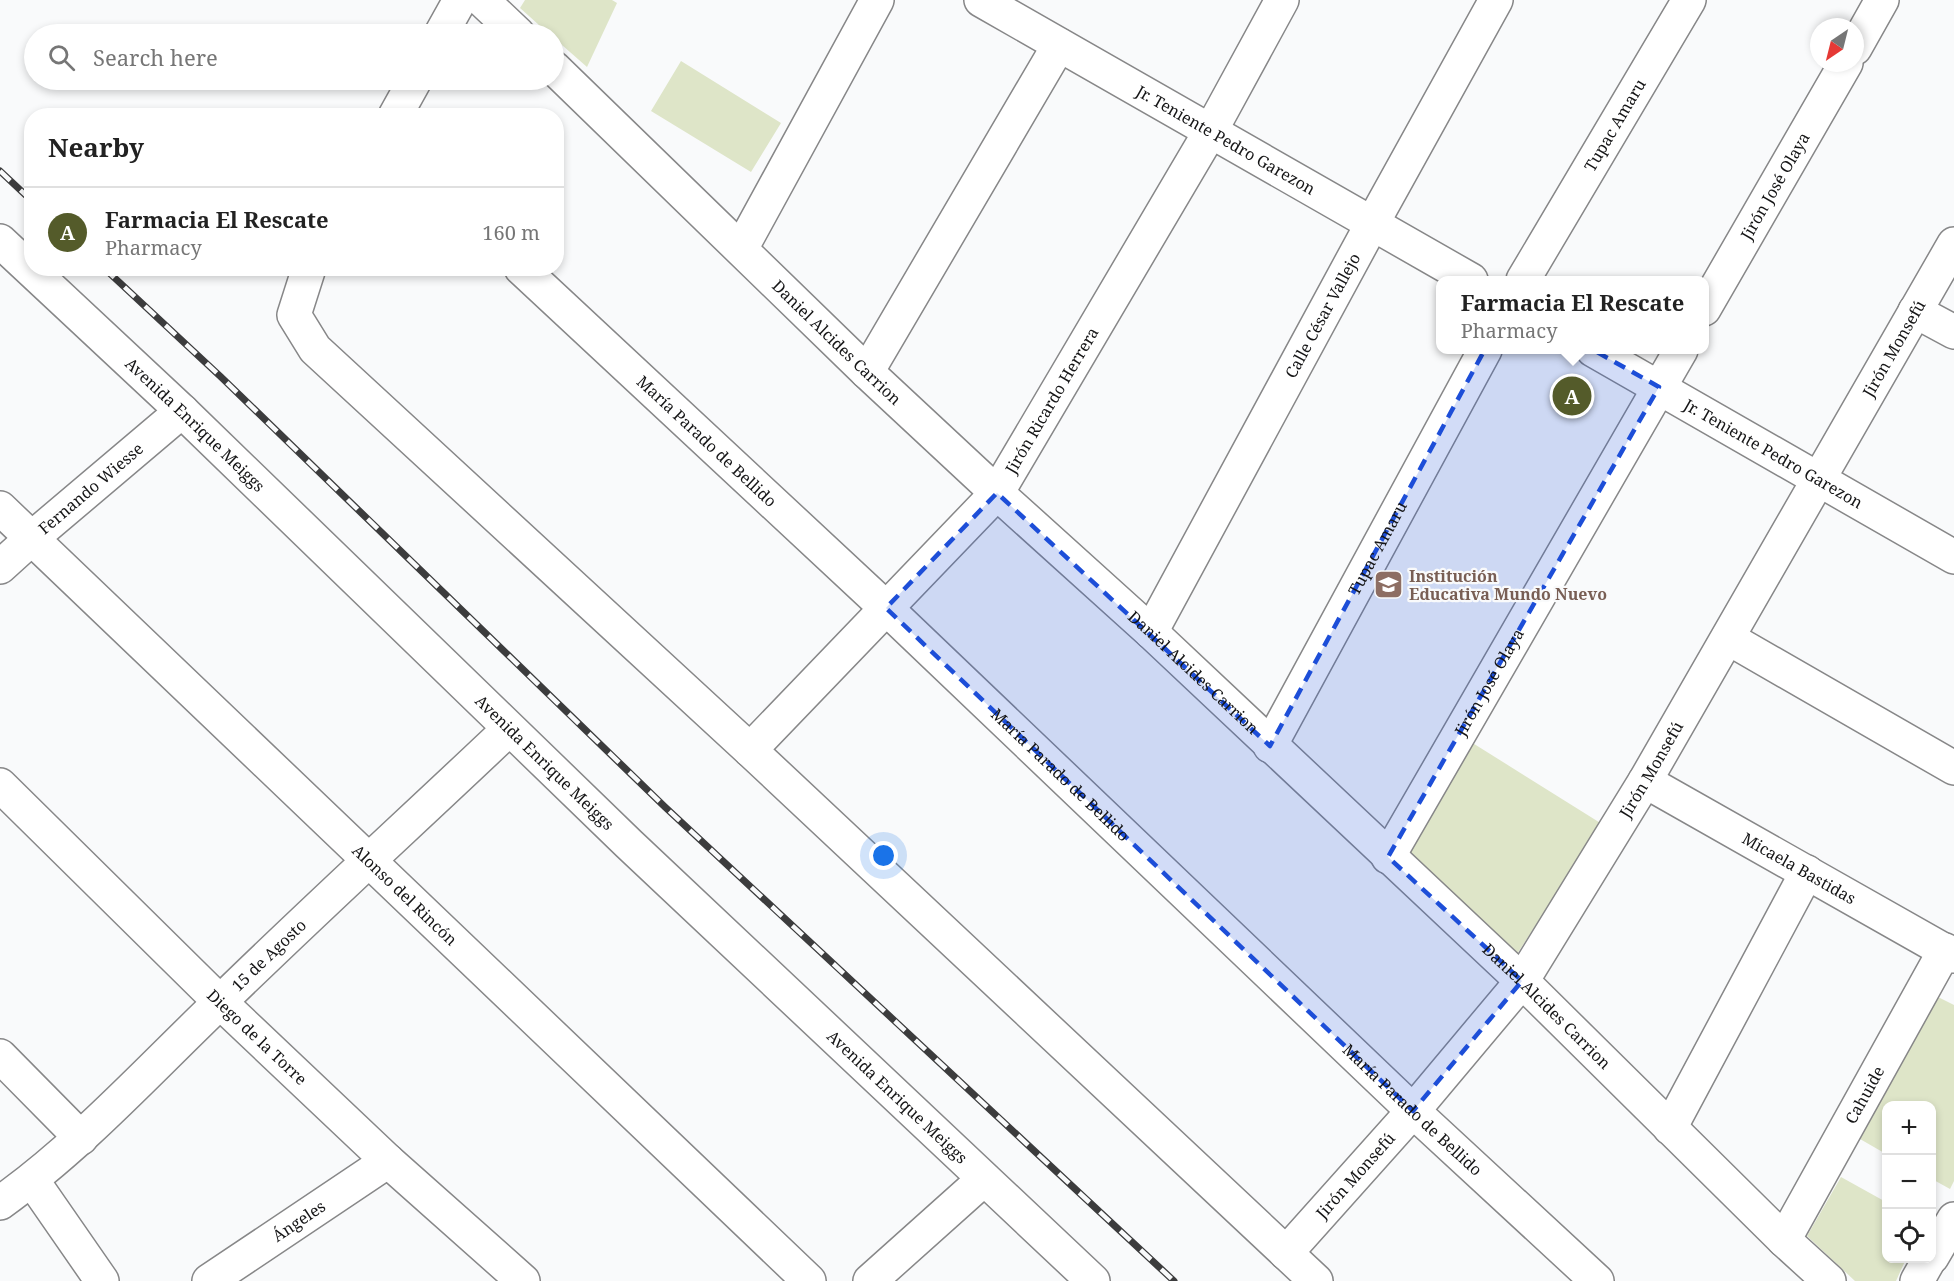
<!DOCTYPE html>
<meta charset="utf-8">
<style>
:root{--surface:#fff;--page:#f6f6f6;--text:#222;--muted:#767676;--line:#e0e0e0;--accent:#545b2a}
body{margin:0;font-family:"Noto Serif",serif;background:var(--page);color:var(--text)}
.controls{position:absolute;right:18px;bottom:18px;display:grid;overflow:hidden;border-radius:12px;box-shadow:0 3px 9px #0003}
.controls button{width:54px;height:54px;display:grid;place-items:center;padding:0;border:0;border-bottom:2px solid var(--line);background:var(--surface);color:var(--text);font:30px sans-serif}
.compass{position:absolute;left:1810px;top:18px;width:54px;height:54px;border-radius:50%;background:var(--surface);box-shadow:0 3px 9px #0003;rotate:215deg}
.you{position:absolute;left:884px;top:856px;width:21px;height:21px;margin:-15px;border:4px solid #fff;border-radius:50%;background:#1a73e8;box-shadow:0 0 0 9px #1a73e833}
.badge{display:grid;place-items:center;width:39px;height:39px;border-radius:50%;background:var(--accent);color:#fff;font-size:20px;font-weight:700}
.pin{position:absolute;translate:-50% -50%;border:3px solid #fff;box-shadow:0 2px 6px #0006}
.popup{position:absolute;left:1436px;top:276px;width:273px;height:78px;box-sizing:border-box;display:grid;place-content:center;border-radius:12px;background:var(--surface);filter:drop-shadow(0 2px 4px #0005);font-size:20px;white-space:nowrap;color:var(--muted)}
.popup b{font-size:22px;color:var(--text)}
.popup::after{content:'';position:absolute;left:50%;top:100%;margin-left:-12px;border:12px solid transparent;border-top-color:var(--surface)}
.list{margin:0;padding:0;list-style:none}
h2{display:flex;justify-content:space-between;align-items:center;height:78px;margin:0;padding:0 24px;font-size:26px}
h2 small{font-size:20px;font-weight:400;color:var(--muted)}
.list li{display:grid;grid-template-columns:39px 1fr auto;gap:18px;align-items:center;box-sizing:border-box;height:90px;padding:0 24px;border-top:2px solid var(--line)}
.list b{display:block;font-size:22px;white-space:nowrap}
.list p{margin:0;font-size:20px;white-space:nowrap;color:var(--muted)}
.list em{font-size:20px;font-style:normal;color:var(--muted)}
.icon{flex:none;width:33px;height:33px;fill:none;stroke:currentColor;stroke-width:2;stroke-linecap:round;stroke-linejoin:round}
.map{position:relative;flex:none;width:1954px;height:1281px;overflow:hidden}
.search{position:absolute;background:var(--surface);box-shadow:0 3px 9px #0003;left:24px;top:24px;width:540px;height:66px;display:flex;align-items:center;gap:15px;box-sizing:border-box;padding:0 21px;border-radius:33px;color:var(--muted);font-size:22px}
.panel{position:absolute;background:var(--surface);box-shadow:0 3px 9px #0003;left:24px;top:108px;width:540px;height:168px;border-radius:24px}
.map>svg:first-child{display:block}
.green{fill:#dee5c8}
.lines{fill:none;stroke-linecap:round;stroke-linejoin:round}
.minor-casing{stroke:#878788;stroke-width:36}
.tertiary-casing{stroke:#878788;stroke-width:36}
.minor{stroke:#fff;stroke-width:33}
.tertiary{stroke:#fff;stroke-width:33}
.rail-casing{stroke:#3c3c3d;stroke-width:7}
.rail{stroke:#f9fafb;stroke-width:4.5;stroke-dasharray:14;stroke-linecap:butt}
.marked{fill:#1d4ed8;fill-opacity:0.2;stroke:#1d4ed8;stroke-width:4.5;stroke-dasharray:12 8;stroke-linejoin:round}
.labels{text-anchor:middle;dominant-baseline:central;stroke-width:4.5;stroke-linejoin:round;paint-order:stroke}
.street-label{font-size:16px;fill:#151516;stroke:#f9fafb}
.education-label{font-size:16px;font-weight:bold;fill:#785e54;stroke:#f9fafb;text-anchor:start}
</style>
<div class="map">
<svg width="1954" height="1281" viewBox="0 0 1954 1281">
<rect width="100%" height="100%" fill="#f9fafb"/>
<path class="green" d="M 525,0 L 612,0 L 617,3 L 587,67 L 554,38 L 554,34 L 549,34 L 520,8 Z
M 681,61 L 781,123 L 751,172 L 651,111 Z
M 1471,742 L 1602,824 L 1517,954 L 1407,853 Z
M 1938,997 L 1954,1005 L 1954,1181 L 1950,1189 L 1932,1179 L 1932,1106 L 1886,1106 L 1886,1154 L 1860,1139 Z
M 1841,1177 L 1886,1202 L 1886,1258 L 1906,1259 L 1896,1281 L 1855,1281 L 1807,1236 Z"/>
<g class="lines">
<defs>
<g id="minor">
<path d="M 482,0 L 518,34"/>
<path id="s1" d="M 981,0 L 1471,280"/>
<path d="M 441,34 L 460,0"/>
<path d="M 1855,48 L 1882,0"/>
<path id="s2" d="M 554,68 L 867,372 L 997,493 L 1151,632 L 1522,981 L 1784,1240 L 1829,1281"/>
<path d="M 395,116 L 415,80"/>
<path d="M 741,249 L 877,0"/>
<path d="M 309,268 L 294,315 L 315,349 L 750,750 L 1316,1281"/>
<path id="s3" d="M 521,268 L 886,608 L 1413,1111 L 1597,1281"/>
<path id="s4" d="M 1523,280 L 1689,0"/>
<path id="s5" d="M 1704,309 L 1846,63"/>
<path d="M 1915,311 L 1954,332"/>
<path id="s6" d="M 1593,350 L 1954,557"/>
<path d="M 867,372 L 1059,45"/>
<path id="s7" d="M 0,508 L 809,1281"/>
<path id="s8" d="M 0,567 L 32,538 L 182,411"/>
<path id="s9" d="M 1151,632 L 1372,224 L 1496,0"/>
<path d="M 1728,638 L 1954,768"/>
<path id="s10" d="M 1270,746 L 1485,350"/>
<path id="s11" d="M 750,750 L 997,493 L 1210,132 L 1282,0"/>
<path id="s12" d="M 1645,781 L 1954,956"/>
<path id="s13" d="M 0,785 L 220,1002 L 388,1161 L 523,1281"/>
<path id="s14" d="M 1388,857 L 1681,350"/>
<path d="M 0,1056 L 81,1138"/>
<path d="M 1670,1128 L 1807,872"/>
<path d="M 32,1180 L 102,1281"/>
<path id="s15" d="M 0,1203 C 80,1146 147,1072 218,1004 C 313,911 412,821 509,729"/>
<path id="s16" d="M 1784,1240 L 1945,950"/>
<path id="s17" d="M 1286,1253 L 1413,1111 L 1522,981 L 1645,781 L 1954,244"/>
<path d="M 1932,1257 L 1954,1219"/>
<path id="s18" d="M 209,1281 L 388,1161"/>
<path d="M 870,1281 L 984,1179"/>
<path d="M 1917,1281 L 1930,1258"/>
</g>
<g id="tertiary">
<path id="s19" d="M 0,241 L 182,411 L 629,844 L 1093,1281"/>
</g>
</defs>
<use href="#minor" class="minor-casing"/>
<use href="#tertiary" class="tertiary-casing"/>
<use href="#minor" class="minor"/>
<use href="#tertiary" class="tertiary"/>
<defs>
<path id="rail" d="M 0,171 L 32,201
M 104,268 L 221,377 L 665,807 L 1174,1281"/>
</defs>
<use href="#rail" class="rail-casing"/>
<use href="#rail" class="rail"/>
</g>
<path class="marked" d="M 1510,303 L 1659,387 L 1388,857 L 1522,981 L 1413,1111 L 886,608 L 997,493 L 1270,746 Z"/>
<defs>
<symbol id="school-square" viewBox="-11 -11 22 22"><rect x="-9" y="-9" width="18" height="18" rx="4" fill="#8d6e63" stroke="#f9fafb"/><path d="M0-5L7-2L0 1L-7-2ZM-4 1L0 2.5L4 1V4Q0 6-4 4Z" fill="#fff"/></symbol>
</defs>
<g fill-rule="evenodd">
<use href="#school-square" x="1372" y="568" width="33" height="33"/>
</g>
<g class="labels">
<g class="street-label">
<text stroke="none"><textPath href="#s4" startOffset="180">Tupac Amaru</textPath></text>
<text stroke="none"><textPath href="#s1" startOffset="282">Jr. Teniente Pedro Garezon</textPath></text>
<text stroke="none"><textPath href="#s5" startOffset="142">Jirón José Olaya</textPath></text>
<text stroke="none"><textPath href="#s9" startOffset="360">Calle César Vallejo</textPath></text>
<text stroke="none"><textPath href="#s2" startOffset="394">Daniel Alcides Carrion</textPath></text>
<text stroke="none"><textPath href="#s17" startOffset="1094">Jirón Monsefú</textPath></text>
<text stroke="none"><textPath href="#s11" startOffset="464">Jirón Ricardo Herrera</textPath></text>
<text stroke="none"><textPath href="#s19" startOffset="268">Avenida Enrique Meiggs</textPath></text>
<text stroke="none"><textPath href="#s3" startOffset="254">María Parado de Bellido</textPath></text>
<text stroke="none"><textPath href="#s6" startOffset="208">Jr. Teniente Pedro Garezon</textPath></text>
<text stroke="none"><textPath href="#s8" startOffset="120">Fernando Wiesse</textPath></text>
<text stroke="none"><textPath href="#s10" startOffset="225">Tupac Amaru</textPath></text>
<text stroke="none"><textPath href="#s2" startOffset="880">Daniel Alcides Carrion</textPath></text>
<text stroke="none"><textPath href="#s14" startOffset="202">Jirón José Olaya</textPath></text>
<text stroke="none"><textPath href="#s19" startOffset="754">Avenida Enrique Meiggs</textPath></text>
<text stroke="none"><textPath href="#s17" startOffset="608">Jirón Monsefú</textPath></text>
<text stroke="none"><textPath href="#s3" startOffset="740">María Parado de Bellido</textPath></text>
<text stroke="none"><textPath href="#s12" startOffset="177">Micaela Bastidas</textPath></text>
<text stroke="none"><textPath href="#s7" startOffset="560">Alonso del Rincón</textPath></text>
<text stroke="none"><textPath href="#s15" startOffset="366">15 de Agosto</textPath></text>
<text stroke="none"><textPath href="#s2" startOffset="1366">Daniel Alcides Carrion</textPath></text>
<text stroke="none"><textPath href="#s13" startOffset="360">Diego de la Torre</textPath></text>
<text stroke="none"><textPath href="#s16" startOffset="166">Cahuide</textPath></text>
<text stroke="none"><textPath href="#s19" startOffset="1240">Avenida Enrique Meiggs</textPath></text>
<text stroke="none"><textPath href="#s3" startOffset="1226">María Parado de Bellido</textPath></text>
<text stroke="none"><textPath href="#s17" startOffset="104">Jirón Monsefú</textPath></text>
<text stroke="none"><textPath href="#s18" startOffset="108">Ángeles</textPath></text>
</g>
<g class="education-label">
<text x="1409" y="576">Institución<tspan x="1409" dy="18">Educativa Mundo Nuevo</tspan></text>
</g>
</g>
</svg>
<div class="controls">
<button>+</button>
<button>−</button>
<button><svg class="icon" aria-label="locate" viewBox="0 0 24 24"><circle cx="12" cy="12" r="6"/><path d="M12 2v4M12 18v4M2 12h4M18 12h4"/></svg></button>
</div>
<svg class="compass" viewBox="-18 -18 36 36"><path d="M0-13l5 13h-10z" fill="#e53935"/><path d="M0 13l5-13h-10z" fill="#767676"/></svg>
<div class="you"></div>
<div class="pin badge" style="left:1572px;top:396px">A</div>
<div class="popup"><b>Farmacia El Rescate</b>Pharmacy</div>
<div class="search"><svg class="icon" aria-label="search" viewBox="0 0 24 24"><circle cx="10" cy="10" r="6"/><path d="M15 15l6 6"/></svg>Search here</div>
<section class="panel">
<h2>Nearby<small></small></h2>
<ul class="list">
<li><span class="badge">A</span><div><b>Farmacia El Rescate</b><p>Pharmacy</p></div><em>160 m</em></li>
</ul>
</section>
</div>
